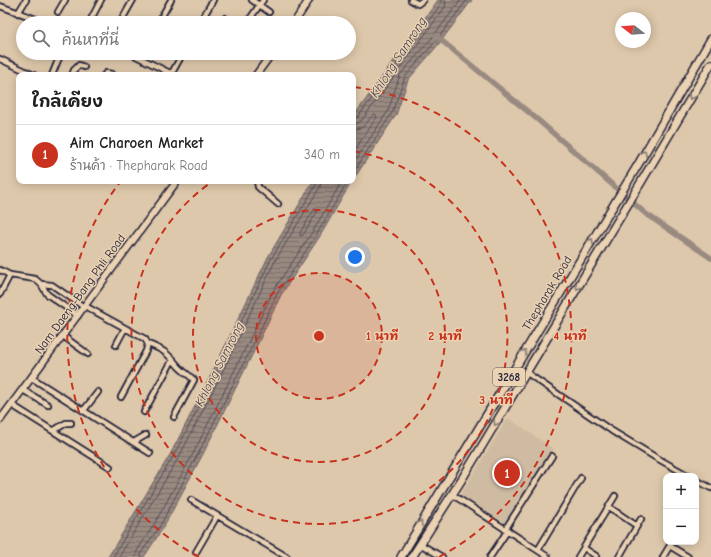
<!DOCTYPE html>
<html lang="th">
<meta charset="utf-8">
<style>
:root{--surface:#fff;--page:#f6f6f6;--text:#222;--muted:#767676;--line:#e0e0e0;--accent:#c8321e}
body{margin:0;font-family:"Comic Neue","Playpen Sans Thai",sans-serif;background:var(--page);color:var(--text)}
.controls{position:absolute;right:12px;bottom:12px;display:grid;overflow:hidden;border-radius:8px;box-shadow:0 2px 10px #0003}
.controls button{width:36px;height:36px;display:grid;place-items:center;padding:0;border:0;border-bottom:1px solid var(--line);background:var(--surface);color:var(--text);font:20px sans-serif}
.compass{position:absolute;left:615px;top:12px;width:36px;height:36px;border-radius:50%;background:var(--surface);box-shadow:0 2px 10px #0003;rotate:287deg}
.you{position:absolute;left:355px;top:257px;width:14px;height:14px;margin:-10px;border:3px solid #fff;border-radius:50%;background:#1a73e8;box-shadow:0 0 0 6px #1a73e833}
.badge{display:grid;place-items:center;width:26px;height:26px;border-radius:50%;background:var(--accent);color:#fff;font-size:13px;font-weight:700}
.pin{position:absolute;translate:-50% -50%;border:2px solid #fff;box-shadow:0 1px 4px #0006}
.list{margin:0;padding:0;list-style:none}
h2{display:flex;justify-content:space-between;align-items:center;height:52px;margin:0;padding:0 16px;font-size:17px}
h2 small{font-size:13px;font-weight:400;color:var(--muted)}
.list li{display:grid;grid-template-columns:26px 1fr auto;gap:12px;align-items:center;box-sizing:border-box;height:60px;padding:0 16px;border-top:1px solid var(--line)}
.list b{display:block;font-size:15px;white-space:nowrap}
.list p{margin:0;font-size:13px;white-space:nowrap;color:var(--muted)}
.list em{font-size:13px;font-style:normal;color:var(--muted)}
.icon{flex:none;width:22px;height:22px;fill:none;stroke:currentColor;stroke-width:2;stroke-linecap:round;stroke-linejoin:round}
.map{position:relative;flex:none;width:711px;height:557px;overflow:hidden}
.search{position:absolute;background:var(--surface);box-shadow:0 2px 10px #0003;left:16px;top:16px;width:340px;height:44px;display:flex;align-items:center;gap:10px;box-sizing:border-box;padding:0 14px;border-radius:22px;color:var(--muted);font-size:15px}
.panel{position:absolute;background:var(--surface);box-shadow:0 2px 10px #0003;left:16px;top:72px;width:340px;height:112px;border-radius:8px}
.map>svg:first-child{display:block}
.built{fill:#cfbba2}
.water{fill:url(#water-rules);stroke:#696065}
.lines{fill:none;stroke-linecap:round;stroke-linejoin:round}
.shore{stroke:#524c57;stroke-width:1}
.canal{stroke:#998a81;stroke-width:5.5}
.minor-casing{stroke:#22223b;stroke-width:8}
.secondary-casing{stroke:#22223b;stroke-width:9}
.primary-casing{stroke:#22223b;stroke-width:10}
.minor{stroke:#ead2b2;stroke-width:4.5}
.secondary{stroke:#ead2b2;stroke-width:6}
.primary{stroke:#ead2b2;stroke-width:7}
.oneway{stroke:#867a76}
.ring{fill:none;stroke:#c8321e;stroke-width:2;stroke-dasharray:7 5}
.labels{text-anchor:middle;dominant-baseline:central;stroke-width:3;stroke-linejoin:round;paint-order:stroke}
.shield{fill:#ead2b2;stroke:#5e575f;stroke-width:1}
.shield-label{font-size:11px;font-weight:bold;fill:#22223b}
.street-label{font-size:12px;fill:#22223b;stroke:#ead2b2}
.water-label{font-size:13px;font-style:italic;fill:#464150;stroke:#ead2b2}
.centre{fill:#c8321e;stroke:#ead2b2;stroke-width:2}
.ring-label{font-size:12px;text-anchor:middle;font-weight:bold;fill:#c8321e;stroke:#ead2b2;stroke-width:3;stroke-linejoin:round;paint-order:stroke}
</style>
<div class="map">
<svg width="711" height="557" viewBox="0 0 711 557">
<defs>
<pattern id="water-rules" width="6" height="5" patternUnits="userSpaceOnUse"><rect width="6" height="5" fill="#998a81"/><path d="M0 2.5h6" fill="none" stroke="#7c706b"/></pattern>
</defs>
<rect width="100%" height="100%" fill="#dec8ab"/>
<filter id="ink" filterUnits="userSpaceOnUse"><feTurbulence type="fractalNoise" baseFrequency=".025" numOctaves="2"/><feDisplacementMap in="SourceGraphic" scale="8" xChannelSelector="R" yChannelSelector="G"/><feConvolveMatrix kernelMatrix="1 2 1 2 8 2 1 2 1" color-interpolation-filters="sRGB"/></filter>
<g filter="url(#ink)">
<path class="built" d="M 508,418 L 554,449 L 507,525 L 460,496 Z"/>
<path class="water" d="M 438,0 L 472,0 L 438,45 L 408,80 L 396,115 L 353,180 L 353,117 Z
M 313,181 L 352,181 L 320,236 L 281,295 L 259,341 L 203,454 L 163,528 L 144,557 L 108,557 L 171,453 L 212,373 L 268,257 Z"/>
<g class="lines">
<path class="shore" d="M 353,119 L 358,117 L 441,4 L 441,0
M 353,124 L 358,123 L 362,120 L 445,7 L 446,0
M 353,130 L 363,127 L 374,114 L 376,115 L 377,117 L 353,153
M 353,164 L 388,111 L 400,75 L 431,39 L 461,0
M 353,173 L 392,113 L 405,77 L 435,42 L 467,0
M 315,209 L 317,212 L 303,235 L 300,236 L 300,233 Z
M 113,557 L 174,455 L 216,374 L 271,259 L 316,185 L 316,181
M 119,557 L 179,457 L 220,377 L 275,261 L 320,187 L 321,181
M 136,557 L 137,551 L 155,523 L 195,450 L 251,337 L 273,291 L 313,231 L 342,181
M 141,557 L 141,553 L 160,526 L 199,452 L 256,339 L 277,294 L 317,234 L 348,181"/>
<path class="canal" d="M 436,36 L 538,120 L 646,214 L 711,258"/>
<defs>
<path id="minor" d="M 252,0 L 269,12
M 411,0 L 418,4 L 423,0
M 0,6 L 47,23
M 58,12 L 65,0
M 18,13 L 26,0
M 225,18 L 231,23
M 89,23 L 101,0
M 120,23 L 133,0
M 158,23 L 171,0
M 200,23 L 213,0
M 247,23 L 263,0
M 130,53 L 170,73 L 173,71 L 183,53
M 0,59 L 34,75
M 52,75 L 61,53
M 72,75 L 74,70 L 79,65 L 84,67
M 104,75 L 106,73 L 112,74
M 257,181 L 258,187 L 278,204
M 0,270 L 10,275 L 35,279 L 41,284 L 52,285 L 84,307
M 41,284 L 47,294 L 78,316
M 0,294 L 10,275
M 85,306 L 145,339 L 148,344 L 146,351 L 121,397
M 63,336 L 88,354
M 148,344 C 166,351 167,353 179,367 C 184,372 189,375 194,380 L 174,417
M 116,345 L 125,328
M 527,373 L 612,431 L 655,457 L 689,476
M 32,378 L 150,453
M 23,390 L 48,405
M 12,405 L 110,467
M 84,410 L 98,392
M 144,412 L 173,359
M 53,431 L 66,423 L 71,423
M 134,442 L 146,435
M 696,480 L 711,488
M 453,495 L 548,557
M 191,500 L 287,557
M 609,507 L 637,526
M 506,528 L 552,456
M 420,544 L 442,557
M 670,546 L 688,557
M 584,548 L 596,556
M 538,550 L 581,478
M 196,552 L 217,516
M 490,557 L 508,530
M 578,557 L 615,496
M 619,557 L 641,519
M 663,557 L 672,542"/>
<path id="secondary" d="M 294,23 L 309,0
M 256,75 L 272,53
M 0,420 L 177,181"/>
<path id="primary" d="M 401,557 L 639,163 L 711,39
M 412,557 L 462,479 L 640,184 L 711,64"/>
</defs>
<use href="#minor" class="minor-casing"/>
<use href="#secondary" class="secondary-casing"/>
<use href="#primary" class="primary-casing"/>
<use href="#minor" class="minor"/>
<use href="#secondary" class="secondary"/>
<use href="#primary" class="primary"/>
</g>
<defs><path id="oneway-chevron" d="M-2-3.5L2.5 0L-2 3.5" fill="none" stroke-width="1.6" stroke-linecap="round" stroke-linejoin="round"/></defs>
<g class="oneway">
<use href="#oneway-chevron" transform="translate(691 97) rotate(120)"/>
<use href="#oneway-chevron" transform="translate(644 153) rotate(-60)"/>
<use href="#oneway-chevron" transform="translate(591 241) rotate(-59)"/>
<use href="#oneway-chevron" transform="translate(578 287) rotate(121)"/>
<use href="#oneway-chevron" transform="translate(524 352) rotate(-59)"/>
<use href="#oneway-chevron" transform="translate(496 423) rotate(121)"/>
<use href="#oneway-chevron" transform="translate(420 523) rotate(-59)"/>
</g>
</g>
<circle cx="319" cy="336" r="63" fill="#c8321e" fill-opacity=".12"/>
<g class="ring">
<circle cx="319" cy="336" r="63"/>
<circle cx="319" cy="336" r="126"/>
<path d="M353 151A188 188 0 1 1 213 181"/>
<path d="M199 557A251 251 0 0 1 121 181M354 87A251 251 0 0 1 439 557"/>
</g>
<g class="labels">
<rect class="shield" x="493" y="368" width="32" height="18" rx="3"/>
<g class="shield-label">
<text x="509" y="377">3268</text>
</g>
<g class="street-label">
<text transform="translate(547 293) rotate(-59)">Thepharak Road</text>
<text transform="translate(80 294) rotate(-54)">Nam Daeng-Bang Phli Road</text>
</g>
<g class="water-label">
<text transform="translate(398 57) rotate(-57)">Khlong Samrong</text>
<text transform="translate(219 364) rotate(-63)">Khlong Samrong</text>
</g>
</g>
<circle cx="319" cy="336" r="6" class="centre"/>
<g class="ring-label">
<text x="382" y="340">1 นาที</text>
<text x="445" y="340">2 นาที</text>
<text x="570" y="340">4 นาที</text>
<text x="496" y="404">3 นาที</text>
</g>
</svg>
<div class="controls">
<button>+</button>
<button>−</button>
</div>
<svg class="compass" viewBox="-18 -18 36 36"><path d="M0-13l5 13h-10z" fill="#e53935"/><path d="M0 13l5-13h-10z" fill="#767676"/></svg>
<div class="you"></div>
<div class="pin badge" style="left:507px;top:473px">1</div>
<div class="search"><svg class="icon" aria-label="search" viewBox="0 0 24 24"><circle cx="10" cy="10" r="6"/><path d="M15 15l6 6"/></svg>ค้นหาที่นี่</div>
<section class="panel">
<h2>ใกล้เคียง<small></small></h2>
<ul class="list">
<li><span class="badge">1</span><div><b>Aim Charoen Market</b><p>ร้านค้า · Thepharak Road</p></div><em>340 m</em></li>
</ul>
</section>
</div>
